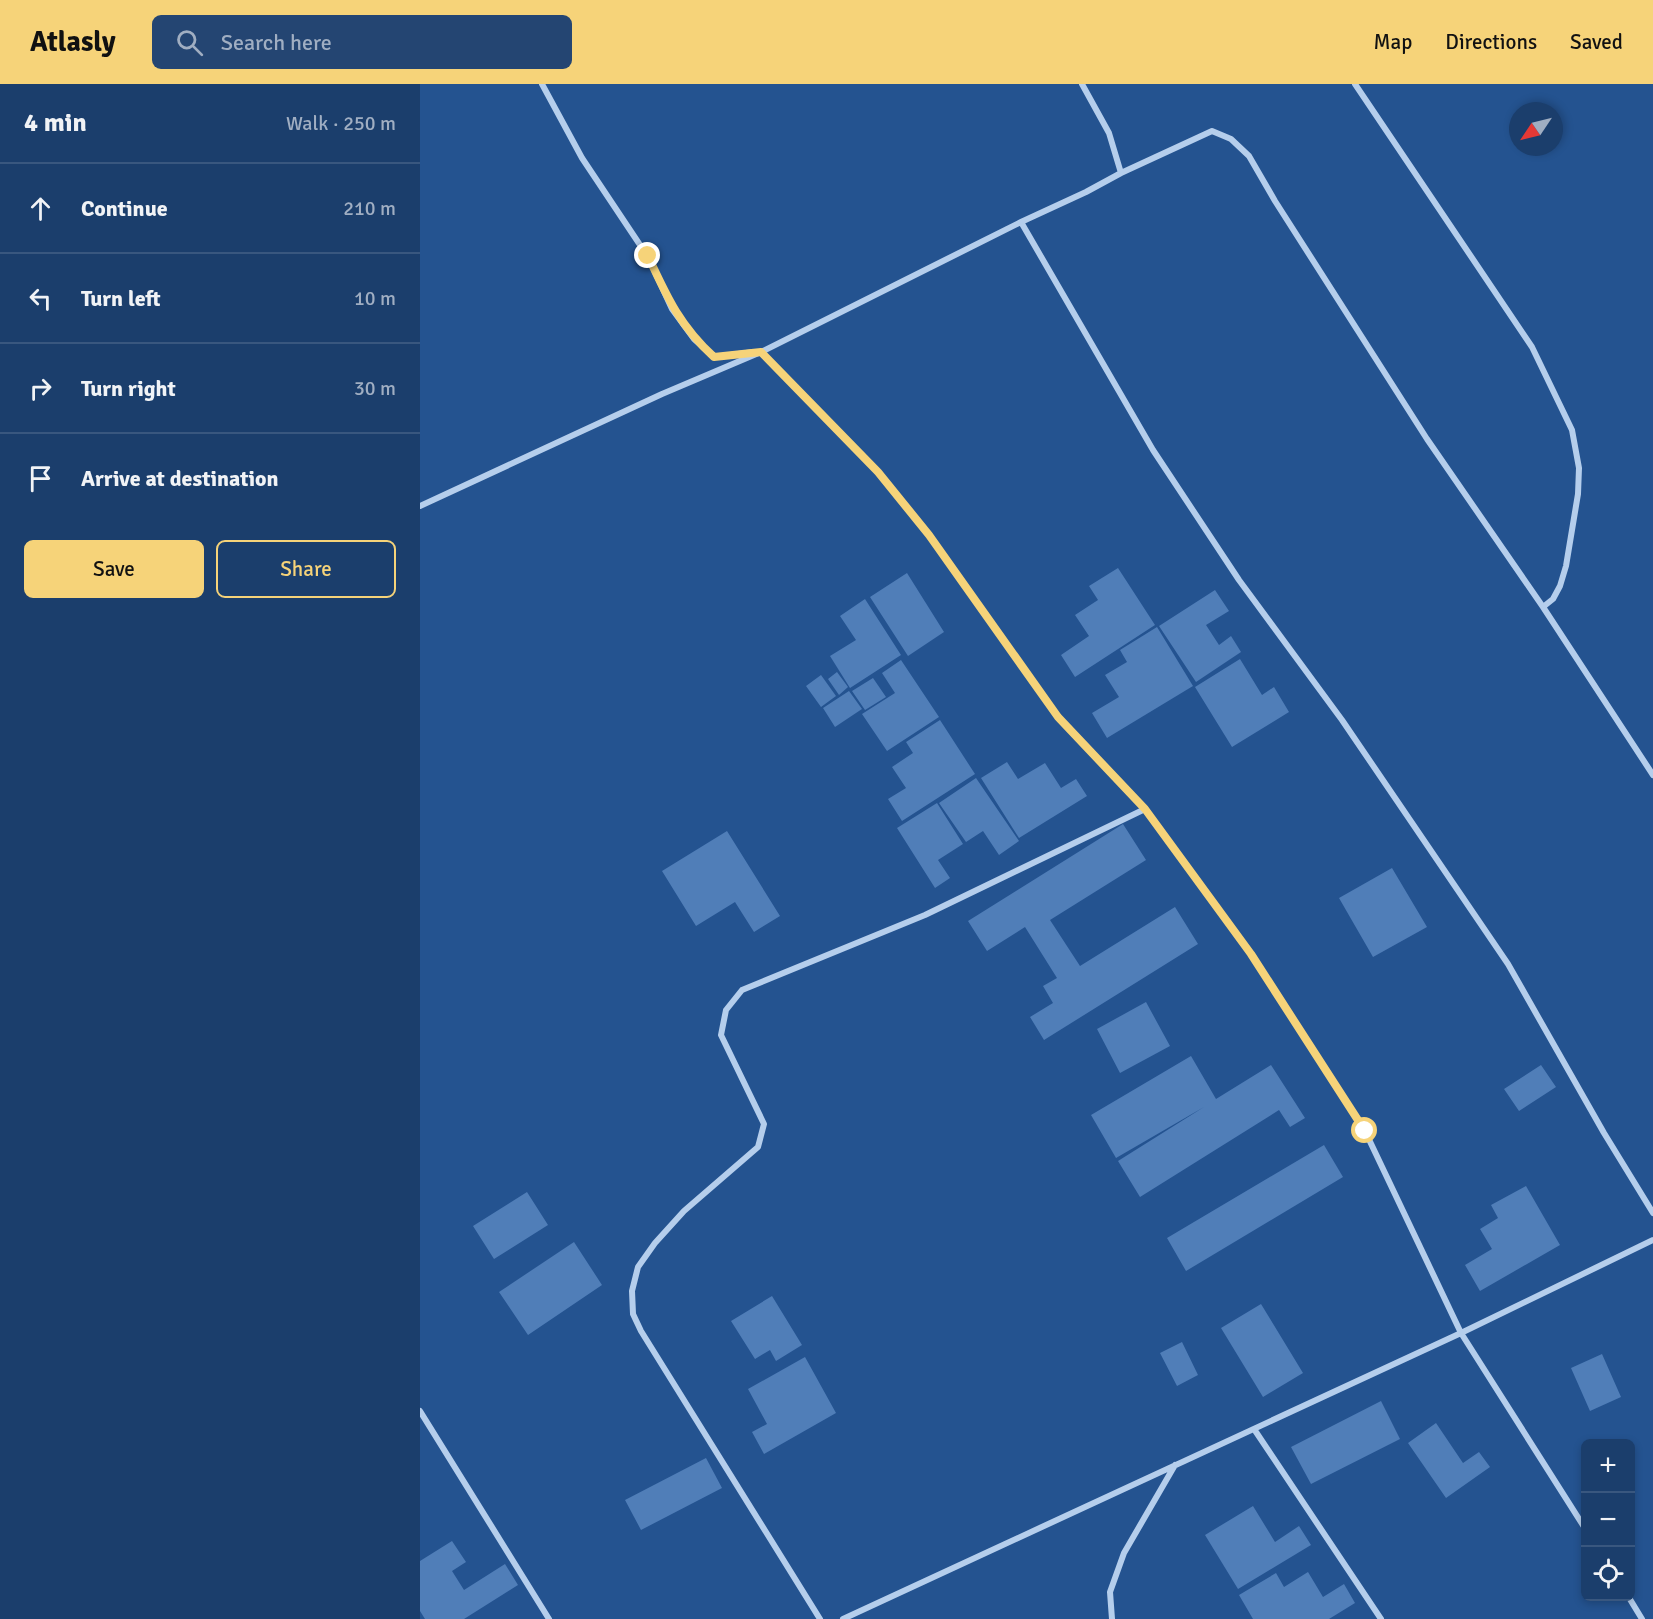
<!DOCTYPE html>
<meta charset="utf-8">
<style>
:root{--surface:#1b3e6c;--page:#244572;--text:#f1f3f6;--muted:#a0aec2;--line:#39577f;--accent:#f6d379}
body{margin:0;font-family:Signika,sans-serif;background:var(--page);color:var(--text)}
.controls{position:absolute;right:18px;bottom:18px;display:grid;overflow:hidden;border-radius:9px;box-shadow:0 3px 9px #0003}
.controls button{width:54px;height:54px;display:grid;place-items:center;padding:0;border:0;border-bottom:2px solid var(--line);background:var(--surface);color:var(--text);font:30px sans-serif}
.compass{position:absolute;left:1089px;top:18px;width:54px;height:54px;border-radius:50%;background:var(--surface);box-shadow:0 3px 9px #0003;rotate:235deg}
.stop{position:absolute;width:18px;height:18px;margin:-14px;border:4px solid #f6d379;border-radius:50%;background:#fff}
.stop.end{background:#f6d379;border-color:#fff;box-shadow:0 2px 6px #0008}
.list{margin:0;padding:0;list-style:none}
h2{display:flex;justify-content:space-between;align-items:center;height:78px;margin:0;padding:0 24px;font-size:26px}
h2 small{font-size:20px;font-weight:400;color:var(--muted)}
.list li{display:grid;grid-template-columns:39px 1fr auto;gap:18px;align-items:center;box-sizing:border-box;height:90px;padding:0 24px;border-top:2px solid var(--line)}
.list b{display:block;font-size:22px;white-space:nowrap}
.list em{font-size:20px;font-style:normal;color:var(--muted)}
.actions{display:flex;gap:12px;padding:18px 24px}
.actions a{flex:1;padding:14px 0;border:2px solid var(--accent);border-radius:9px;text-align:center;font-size:21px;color:var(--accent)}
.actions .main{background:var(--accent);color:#111}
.icon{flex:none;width:33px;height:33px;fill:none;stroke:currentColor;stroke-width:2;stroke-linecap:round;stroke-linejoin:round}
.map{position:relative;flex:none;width:1233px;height:1535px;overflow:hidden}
header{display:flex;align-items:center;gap:36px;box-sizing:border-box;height:84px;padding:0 30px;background:var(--accent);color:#111}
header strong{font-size:28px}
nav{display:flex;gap:33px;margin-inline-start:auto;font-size:21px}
.search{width:420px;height:54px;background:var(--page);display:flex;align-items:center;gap:15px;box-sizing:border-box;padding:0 21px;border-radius:9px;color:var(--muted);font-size:22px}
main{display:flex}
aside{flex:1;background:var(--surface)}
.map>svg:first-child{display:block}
.building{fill:#507eb8}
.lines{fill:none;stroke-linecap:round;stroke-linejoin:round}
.minor{stroke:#b5ceec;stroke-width:6}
.route{stroke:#f6d379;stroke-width:8}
</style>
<header>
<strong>Atlasly</strong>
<div class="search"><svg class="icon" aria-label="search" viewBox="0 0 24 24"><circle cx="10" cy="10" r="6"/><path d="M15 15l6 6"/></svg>Search here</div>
<nav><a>Map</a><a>Directions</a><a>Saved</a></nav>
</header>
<main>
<aside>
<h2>4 min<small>Walk · 250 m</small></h2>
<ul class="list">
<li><svg class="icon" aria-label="ahead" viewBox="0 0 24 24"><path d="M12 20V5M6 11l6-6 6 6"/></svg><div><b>Continue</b></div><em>210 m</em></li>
<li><svg class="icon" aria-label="left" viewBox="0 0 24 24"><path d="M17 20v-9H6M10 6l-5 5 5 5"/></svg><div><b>Turn left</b></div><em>10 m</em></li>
<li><svg class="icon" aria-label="right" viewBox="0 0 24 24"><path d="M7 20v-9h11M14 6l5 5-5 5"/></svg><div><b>Turn right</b></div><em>30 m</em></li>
<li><svg class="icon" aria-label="arrive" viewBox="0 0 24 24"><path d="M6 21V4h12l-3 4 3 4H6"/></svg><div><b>Arrive at destination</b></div></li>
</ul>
<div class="actions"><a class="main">Save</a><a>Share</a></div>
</aside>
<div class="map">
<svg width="1233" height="1535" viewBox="0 0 1233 1535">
<rect width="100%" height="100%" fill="#245390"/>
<path class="building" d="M 698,484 L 735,541 L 655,593 L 641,571 L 669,552 L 655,531 L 678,516 L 669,502 Z
M 487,489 L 524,548 L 488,572 L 450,513 Z
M 795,506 L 809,527 L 786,541 L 799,561 L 811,552 L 821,568 L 776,598 L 739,542 Z
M 445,515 L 481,571 L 430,604 L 410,572 L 436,556 L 420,532 Z
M 737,543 L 773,602 L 687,654 L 672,629 L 699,613 L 685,591 L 707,578 L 700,566 Z
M 820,575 L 842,611 L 854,603 L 869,628 L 812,663 L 775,603 Z
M 481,576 L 519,633 L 467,667 L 442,630 L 475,609 L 462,589 Z
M 417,588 L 428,603 L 419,611 L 408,595 Z
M 401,591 L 416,612 L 401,623 L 386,602 Z
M 453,594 L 466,613 L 445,626 L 432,607 Z
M 429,607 L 442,625 L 415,643 L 403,624 Z
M 520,636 L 555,690 L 482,737 L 468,715 L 486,704 L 472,683 L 493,669 L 486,658 Z
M 587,678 L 598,695 L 625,679 L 641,704 L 656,695 L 667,712 L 599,754 L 561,694 Z
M 556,694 L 599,757 L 579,771 L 563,747 L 546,758 L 519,719 Z
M 517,719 L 543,760 L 518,776 L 530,794 L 515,804 L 477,744 Z
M 703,740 L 726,776 L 630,836 L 660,882 L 755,823 L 778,860 L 624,956 L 610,933 L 633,919 L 623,902 L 637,894 L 605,843 L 567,867 L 548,837 Z
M 307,747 L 360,832 L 334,848 L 315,818 L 276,842 L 242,787 Z
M 972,784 L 1007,843 L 953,873 L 919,814 Z
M 726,918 L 750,962 L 700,989 L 677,945 Z
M 771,972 L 796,1015 L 851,981 L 885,1034 L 870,1043 L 859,1026 L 720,1113 L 698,1077 L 784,1023 L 696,1074 L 671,1031 Z
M 1121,981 L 1136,1003 L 1099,1027 L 1084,1005 Z
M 904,1061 L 923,1093 L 766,1187 L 747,1154 Z
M 1106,1102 L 1140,1161 L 1060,1207 L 1045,1181 L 1072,1165 L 1060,1145 L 1078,1134 L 1071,1121 Z
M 107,1108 L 128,1141 L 74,1175 L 53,1142 Z
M 154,1158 L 182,1201 L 108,1251 L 79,1208 Z
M 352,1212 L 382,1261 L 356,1277 L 350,1266 L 335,1275 L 311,1237 Z
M 841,1220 L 883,1289 L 843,1313 L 801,1244 Z
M 762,1258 L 778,1291 L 757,1302 L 740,1269 Z
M 1182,1270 L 1201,1313 L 1170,1327 L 1151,1284 Z
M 385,1273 L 416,1329 L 344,1370 L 332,1348 L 347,1340 L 328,1305 Z
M 961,1317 L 980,1355 L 891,1400 L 871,1363 Z
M 1016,1339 L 1043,1379 L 1059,1368 L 1070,1383 L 1026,1414 L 988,1359 Z
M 286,1374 L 302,1404 L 221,1446 L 205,1416 Z
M 833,1422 L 855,1458 L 879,1442 L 891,1461 L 818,1505 L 785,1451 Z
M 32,1457 L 46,1478 L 32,1487 L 44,1506 L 85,1480 L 98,1501 L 44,1535 L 5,1535 L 0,1527 L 0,1477 Z
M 888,1488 L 903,1513 L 924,1500 L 935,1519 L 909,1535 L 833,1535 L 819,1511 L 856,1489 L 864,1503 Z"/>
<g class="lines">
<path class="minor" d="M 122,0 L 162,74 L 228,173 L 252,225 L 274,255 L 294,273 L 334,268
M 935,0 L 1112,263 L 1152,346 L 1159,384 L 1158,410 L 1146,482 L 1140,502 L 1133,515 L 1123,523
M 701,89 L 792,47 L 811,55 L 829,72 L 855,117 L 1007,355 L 1123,523 L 1233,691
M 601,138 L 733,366 L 819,496 L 922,636 L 1088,880 L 1184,1049 L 1233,1129
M 341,268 L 458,388 L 509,451 L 638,633 L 725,725 L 831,870 L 945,1047 L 1041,1249 L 1166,1446
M 0,422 L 242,310 L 341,268 L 601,138 L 666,108 L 701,89 L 689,49 L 662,0
M 0,1327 L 129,1535
M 834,1345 L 961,1535
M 1208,1512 L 1222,1535
M 400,1535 L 221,1247 L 213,1230 L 212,1207 L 218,1183 L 235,1159 L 264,1127 L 338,1063 L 344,1040 L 301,951 L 306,926 L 322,906 L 505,831 L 725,725
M 423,1535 L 1041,1249 L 1233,1156
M 692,1535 L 690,1508 L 704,1469 L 755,1381"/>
</g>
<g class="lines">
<path class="route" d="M 228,172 C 247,213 260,242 294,273 L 341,268 L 458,388 L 509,451 L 638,633 L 725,725 L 831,870 L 945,1047"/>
</g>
</svg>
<div class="controls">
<button>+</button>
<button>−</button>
<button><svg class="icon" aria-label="locate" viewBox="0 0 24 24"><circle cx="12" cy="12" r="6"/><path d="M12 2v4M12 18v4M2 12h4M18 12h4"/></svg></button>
</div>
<svg class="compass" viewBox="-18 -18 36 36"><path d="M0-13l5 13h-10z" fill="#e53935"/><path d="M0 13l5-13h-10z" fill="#a0aec2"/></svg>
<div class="stop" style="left:945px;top:1047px"></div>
<div class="stop end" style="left:228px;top:172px"></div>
</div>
</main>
